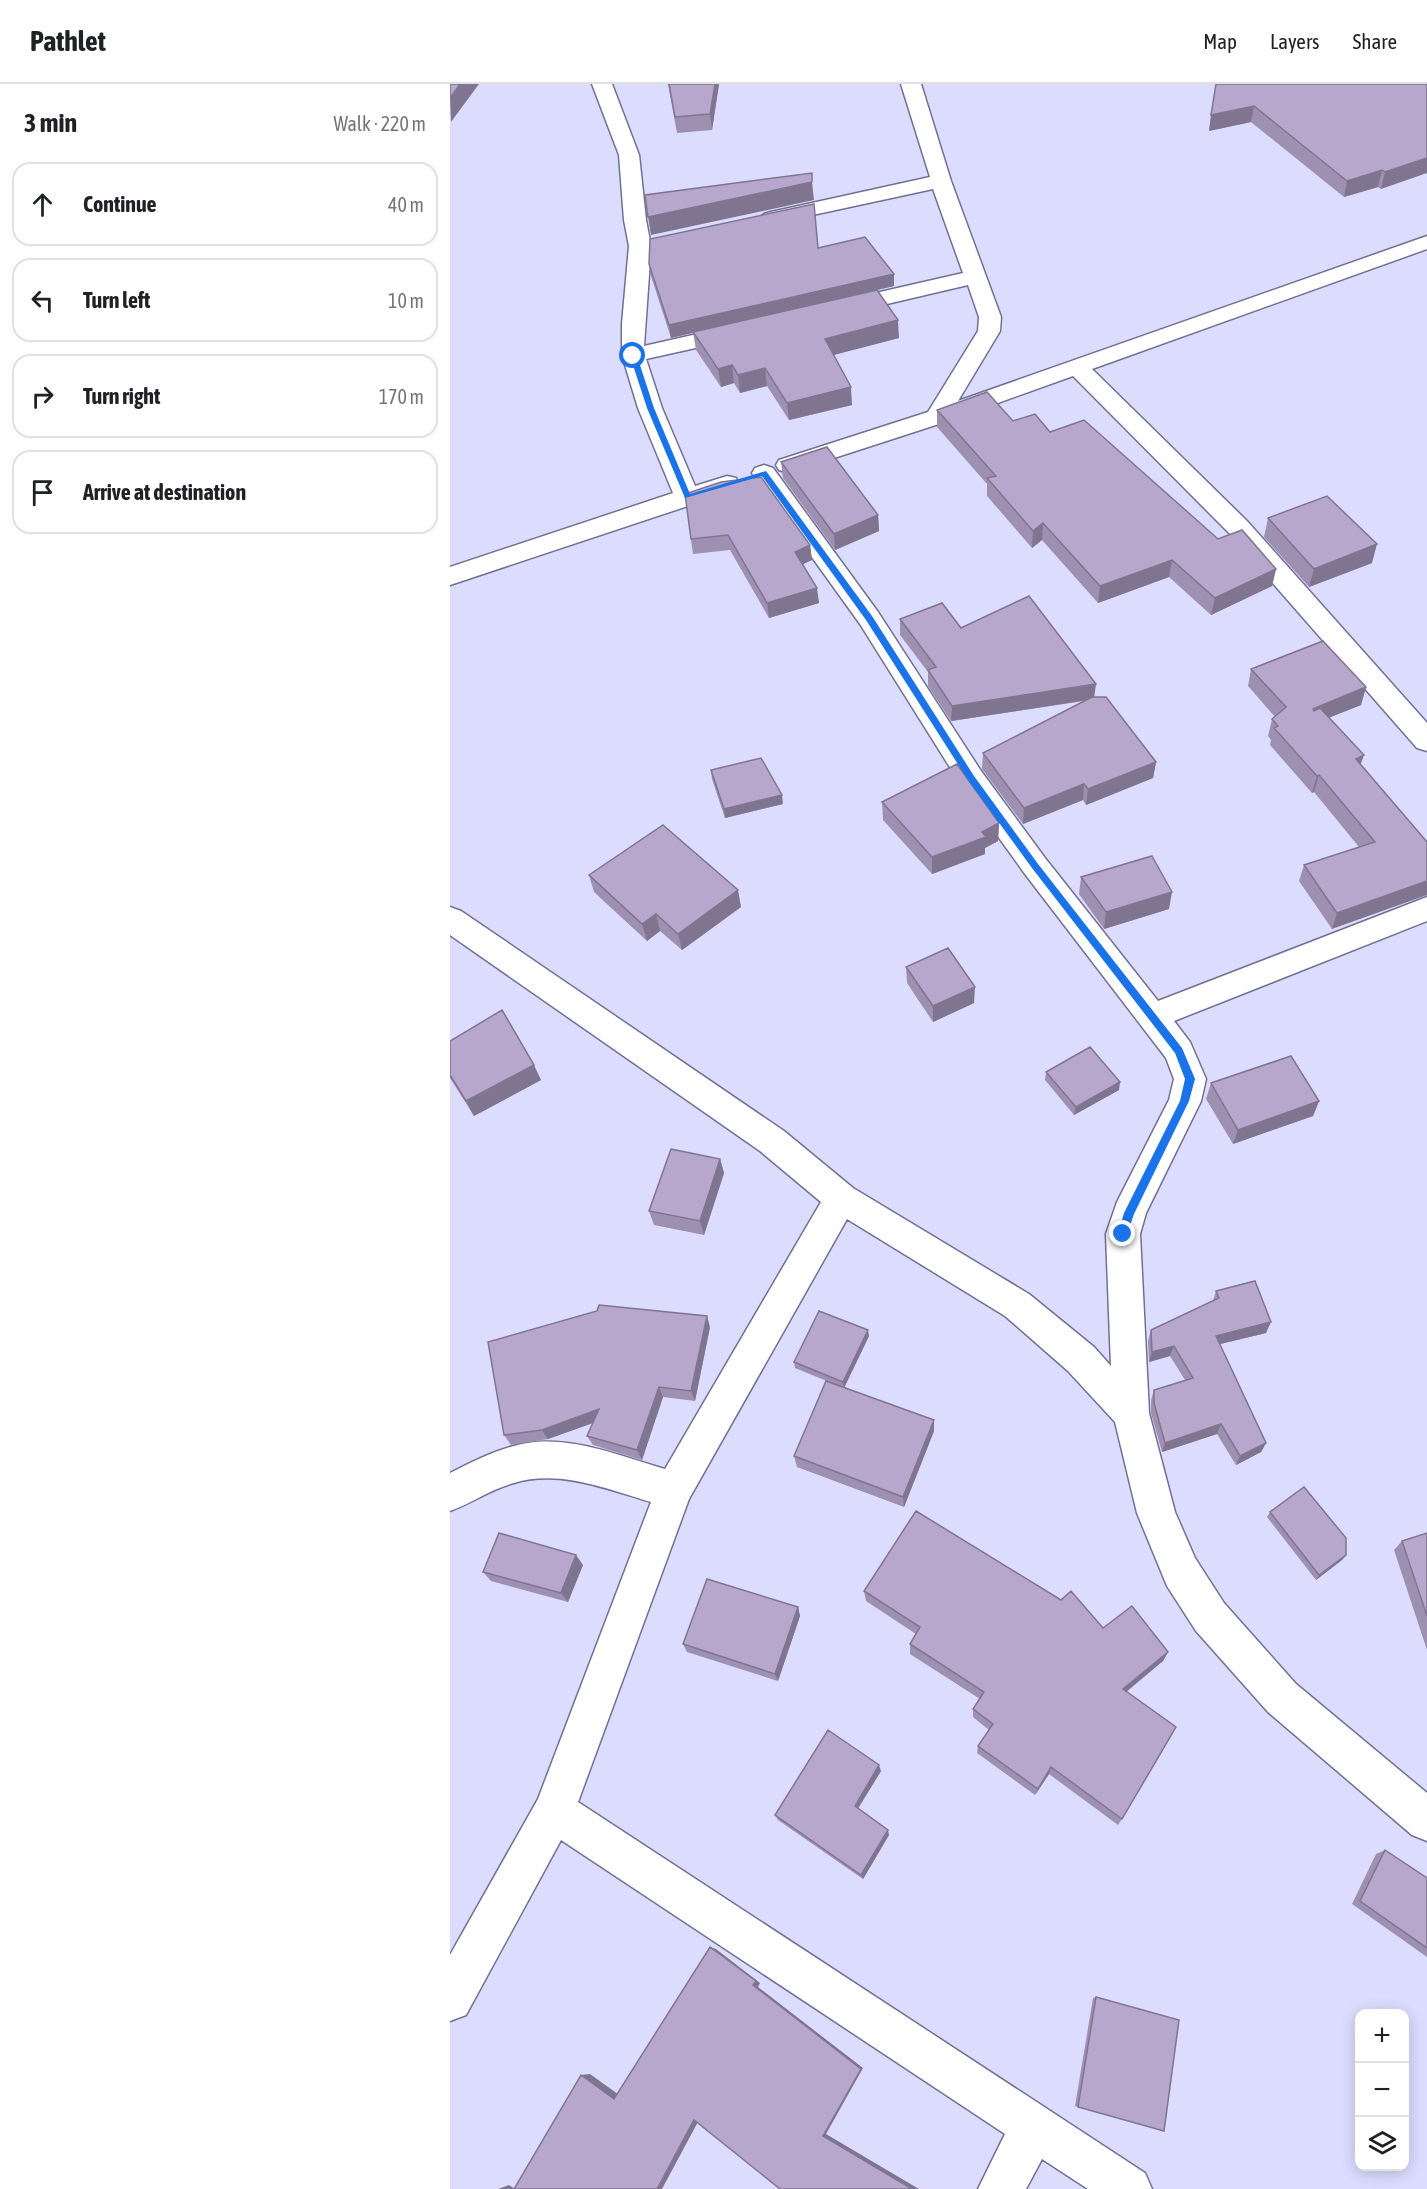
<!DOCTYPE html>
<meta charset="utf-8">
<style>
:root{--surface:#fff;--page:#f2f2f2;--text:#202124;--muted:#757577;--line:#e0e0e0}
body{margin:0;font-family:"Asap Condensed",sans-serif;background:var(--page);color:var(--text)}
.controls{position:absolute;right:18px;bottom:18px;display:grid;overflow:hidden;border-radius:12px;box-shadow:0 3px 15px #0003}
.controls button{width:54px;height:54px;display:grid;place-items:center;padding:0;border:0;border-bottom:2px solid var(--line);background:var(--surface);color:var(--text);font:30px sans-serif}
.stop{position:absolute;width:18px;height:18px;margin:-14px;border:4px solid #1a73e8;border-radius:50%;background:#fff}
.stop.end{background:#1a73e8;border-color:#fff;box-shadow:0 2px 6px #0008}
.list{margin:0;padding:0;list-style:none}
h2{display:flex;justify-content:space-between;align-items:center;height:78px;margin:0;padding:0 24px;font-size:26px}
h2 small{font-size:20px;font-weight:400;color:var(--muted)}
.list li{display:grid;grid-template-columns:39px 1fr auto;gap:18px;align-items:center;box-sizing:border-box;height:84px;margin:0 12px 12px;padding:0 12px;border:2px solid var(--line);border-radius:18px}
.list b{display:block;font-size:22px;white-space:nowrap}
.list em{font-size:20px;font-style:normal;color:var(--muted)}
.icon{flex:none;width:33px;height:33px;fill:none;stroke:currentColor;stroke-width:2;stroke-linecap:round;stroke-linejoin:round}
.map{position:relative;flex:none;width:977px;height:2105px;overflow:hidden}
header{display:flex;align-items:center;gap:36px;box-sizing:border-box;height:84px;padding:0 30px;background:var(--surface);border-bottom:2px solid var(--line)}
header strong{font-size:28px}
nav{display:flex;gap:33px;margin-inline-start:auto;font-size:21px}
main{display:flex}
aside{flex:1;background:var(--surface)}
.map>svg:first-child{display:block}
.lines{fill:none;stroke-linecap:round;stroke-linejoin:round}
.minor-casing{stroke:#707095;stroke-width:3}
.minor{fill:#fff;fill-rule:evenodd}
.wall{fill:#9d90b0}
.shaded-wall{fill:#807590}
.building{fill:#b7a7cd;stroke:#807590;stroke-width:1.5}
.route{fill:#1a73e8}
</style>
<header>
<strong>Pathlet</strong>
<nav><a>Map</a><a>Layers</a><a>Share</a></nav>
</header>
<main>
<aside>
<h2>3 min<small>Walk · 220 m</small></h2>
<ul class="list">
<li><svg class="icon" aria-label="ahead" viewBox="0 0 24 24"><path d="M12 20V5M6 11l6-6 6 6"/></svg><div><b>Continue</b></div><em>40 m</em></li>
<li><svg class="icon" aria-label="left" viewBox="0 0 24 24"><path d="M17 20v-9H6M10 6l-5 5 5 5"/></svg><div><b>Turn left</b></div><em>10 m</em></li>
<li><svg class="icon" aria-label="right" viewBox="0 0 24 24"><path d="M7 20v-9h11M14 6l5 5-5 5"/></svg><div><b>Turn right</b></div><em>170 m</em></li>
<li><svg class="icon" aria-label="arrive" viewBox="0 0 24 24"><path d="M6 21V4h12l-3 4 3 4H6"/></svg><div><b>Arrive at destination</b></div></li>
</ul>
</aside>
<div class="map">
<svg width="977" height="2105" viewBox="0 0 977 2105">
<rect width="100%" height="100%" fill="#dcddfe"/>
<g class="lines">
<defs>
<path id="minor" d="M 142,0 L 162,0 L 189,71 L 196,136 L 201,162 L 194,262 L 287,241 L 295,243 L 298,248 L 295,253 L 196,275 L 212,324 L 245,402 L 277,392 L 286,394 L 289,400 L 286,406 L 0,501 L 0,483 L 223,409 L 188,324 L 172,271 L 172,240 L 179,162 L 174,136 L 169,71 Z
M 451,0 L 471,0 L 501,97 L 551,233 L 550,247 L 508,317 L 977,152 L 977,165 L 642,285 L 797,437 L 977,639 L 977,667 L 967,664 L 779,449 L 623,292 L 495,338 L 347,386 L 338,389 L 329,386 L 326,381 L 329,376 L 478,328 L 528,247 L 529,233 L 518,201 L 390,231 L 382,229 L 379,224 L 382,219 L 513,189 L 483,105 L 321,140 L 314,138 L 310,134 L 314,130 L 321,128 L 480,93 Z
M 314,381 L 323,384 L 428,528 L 531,687 L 595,774 L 708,917 L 977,813 L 977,837 L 724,937 L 740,958 L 756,995 L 751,1017 L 696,1129 L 690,1150 L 699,1329 L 725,1428 L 745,1474 L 774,1519 L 846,1600 L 977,1709 L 977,1757 L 962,1751 L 818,1628 L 746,1547 L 717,1502 L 687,1429 L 665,1338 L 618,1287 L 555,1232 L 397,1135 L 239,1415 L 128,1718 L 695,2089 L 702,2105 L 638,2105 L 592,2075 L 576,2105 L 528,2105 L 555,2050 L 111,1756 L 16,1931 L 0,1937 L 0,1871 L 88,1715 L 201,1418 C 158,1405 108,1385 64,1399 C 41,1405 22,1419 0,1427 L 0,1389 C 24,1377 51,1363 78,1359 C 123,1352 173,1373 215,1385 L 371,1118 L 310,1067 L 0,851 L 0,823 L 11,827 L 334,1047 L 403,1104 L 579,1210 L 644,1263 L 661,1282 L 656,1150 L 667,1118 L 719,1016 L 724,995 L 716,974 L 575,790 L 511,701 L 410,540 L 305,394 L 302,389 L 305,384 Z"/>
</defs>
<use href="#minor" class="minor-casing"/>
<use href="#minor" class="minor"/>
</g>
<path class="wall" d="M 218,0 L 269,0 L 262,46 L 227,49 Z
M 766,0 L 977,0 L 931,105 L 928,103 L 894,113 L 801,38 L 759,47 Z
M 368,164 L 444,190 L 444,202 L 427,206 L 449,254 L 383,271 L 402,321 L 339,336 L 317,302 L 290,309 L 284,299 L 271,303 L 246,266 L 243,248 L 221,254 L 201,192 L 199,180 Z
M 487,326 L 563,337 L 600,348 L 768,455 L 826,485 L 822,502 L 761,531 L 719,493 L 648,519 L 592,456 L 582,464 L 537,412 L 537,400 L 487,343 Z
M 331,378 L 428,431 L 429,447 L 385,466 L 333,394 Z
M 235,410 L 360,461 L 362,476 L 353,480 L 369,519 L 319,534 L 280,466 L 243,470 Z
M 818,434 L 922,479 L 859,503 L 814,453 Z
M 450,535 L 511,544 L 644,613 L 706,678 L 703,694 L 636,721 L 633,716 L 573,740 L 532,685 L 533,669 L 634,617 L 501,637 L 478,602 L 478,588 L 450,551 Z
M 801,585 L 916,603 L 911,621 L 878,634 L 911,681 L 977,758 L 882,845 L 849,797 L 854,781 L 909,763 L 864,708 L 862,709 L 820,661 L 821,656 L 818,652 L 822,635 L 825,633 L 798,602 Z
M 261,686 L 333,720 L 275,734 L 262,695 Z
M 432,718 L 549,739 L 548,757 L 535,764 L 535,770 L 482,790 L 433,736 Z
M 139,791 L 291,823 L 232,866 L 210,847 L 197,857 L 144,808 Z
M 631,793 L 719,825 L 654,845 L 629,810 Z
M 456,883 L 524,919 L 483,938 L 457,899 Z
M 0,957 L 91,996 L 24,1032 L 0,994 Z
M 596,988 L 669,1006 L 624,1031 L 595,996 Z
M 761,999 L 869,1017 L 863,1032 L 783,1060 L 756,1015 Z
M 270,1075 L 274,1089 L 254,1151 L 204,1141 L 199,1127 Z
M 766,1207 L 816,1249 L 770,1260 L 816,1359 L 811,1368 L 786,1381 L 767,1350 L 712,1368 L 701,1329 L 701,1316 L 704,1306 L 735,1296 L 720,1272 L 699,1278 L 698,1257 L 701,1246 L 763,1217 Z
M 260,1243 L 245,1317 L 213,1313 L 192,1376 L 143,1361 L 137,1352 L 143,1339 L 98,1355 L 61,1361 L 54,1351 Z
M 419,1252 L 394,1304 L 484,1336 L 484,1347 L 454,1423 L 347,1383 L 344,1372 L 384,1300 L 345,1284 L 344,1278 Z
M 820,1428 L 896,1471 L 892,1476 L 866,1496 L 817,1433 Z
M 977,1449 L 977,1566 L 944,1466 L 952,1457 Z
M 133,1481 L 118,1518 L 41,1497 L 33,1488 Z
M 414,1507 L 653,1544 L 718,1568 L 713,1577 L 676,1607 L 672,1735 L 668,1741 L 599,1690 L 585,1711 L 527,1669 L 528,1662 L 539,1646 L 523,1633 L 523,1625 L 530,1615 L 460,1570 L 460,1560 L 466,1550 L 416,1517 Z
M 348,1523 L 350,1532 L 328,1597 L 237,1568 L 233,1560 Z
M 431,1687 L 408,1725 L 439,1751 L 413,1795 L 328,1736 L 325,1731 Z
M 935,1766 L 977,1794 L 977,1873 L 902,1820 L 926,1770 Z
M 646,1913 L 714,2047 L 625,2022 L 643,1914 Z"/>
<path class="shaded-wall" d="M 10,0 L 29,0 L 1,38 L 0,14 Z
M 265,0 L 269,0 L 262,46 L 260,30 Z
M 804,22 L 801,38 L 759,47 L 761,31 Z
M 977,74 L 977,89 L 931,105 L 935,88 Z
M 932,86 L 928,103 L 894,113 L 897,97 Z
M 362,98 L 364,116 L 201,151 L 198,133 Z
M 444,190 L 444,202 L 221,254 L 219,241 Z
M 448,236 L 449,254 L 376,273 L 375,255 Z
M 282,281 L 284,299 L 271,303 L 268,285 Z
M 315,284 L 317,302 L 290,309 L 288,291 Z
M 401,303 L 402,321 L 339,336 L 337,319 Z
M 428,431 L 429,447 L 385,466 L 384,450 Z
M 593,439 L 592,456 L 582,464 L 583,447 Z
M 927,460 L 922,479 L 859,503 L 864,485 Z
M 360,461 L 362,476 L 347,483 L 345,468 Z
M 722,476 L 719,493 L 648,519 L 650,502 Z
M 826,485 L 822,502 L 761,531 L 765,514 Z
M 367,504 L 369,519 L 319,534 L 317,519 Z
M 646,600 L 644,615 L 501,637 L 502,622 Z
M 916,603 L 911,621 L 858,642 L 863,625 Z
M 914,671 L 908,688 L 906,675 Z
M 706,678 L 703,694 L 636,721 L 638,705 Z
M 869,691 L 864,708 L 862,709 L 867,692 Z
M 634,700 L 633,716 L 573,740 L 574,724 Z
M 332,711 L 333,720 L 275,734 L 274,725 Z
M 549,739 L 548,757 L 535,764 L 535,770 L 482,790 L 482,773 Z
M 977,797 L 977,811 L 882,845 L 887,829 Z
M 288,806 L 291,823 L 232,866 L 228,850 Z
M 722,808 L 719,825 L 654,845 L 656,828 Z
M 206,830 L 210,847 L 197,857 L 192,840 Z
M 525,903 L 524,919 L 483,938 L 483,922 Z
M 84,981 L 91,996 L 24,1032 L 16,1017 Z
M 670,998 L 669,1006 L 624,1031 L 626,1023 Z
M 869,1017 L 863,1032 L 783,1060 L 788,1046 Z
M 270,1075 L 274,1089 L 254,1151 L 250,1137 Z
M 257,1232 L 260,1243 L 245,1317 L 241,1307 Z
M 821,1238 L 816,1249 L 762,1262 L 766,1252 Z
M 418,1246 L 419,1252 L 394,1304 L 393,1298 Z
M 724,1262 L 720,1272 L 699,1278 L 702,1268 Z
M 209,1303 L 213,1313 L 192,1376 L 187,1366 Z
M 149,1325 L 154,1335 L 98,1355 L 92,1346 Z
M 484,1336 L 484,1347 L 454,1423 L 453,1413 Z
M 771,1340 L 767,1350 L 712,1368 L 715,1359 Z
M 816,1359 L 811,1368 L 786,1381 L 790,1372 Z
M 126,1471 L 133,1481 L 118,1518 L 111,1509 Z
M 896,1471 L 892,1476 L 866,1496 L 869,1491 Z
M 348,1523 L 350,1532 L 328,1597 L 325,1590 Z
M 718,1568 L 713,1577 L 669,1614 L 673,1605 Z
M 429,1681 L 431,1687 L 406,1727 L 405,1722 Z
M 601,1683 L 599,1690 L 585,1711 L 588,1705 Z
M 438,1746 L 439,1751 L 413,1795 L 411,1791 Z
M 260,1863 L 266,1865 L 310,1899 L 308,1903 L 413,1984 L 376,2050 L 469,2105 L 462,2105 L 373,2052 L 303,1901 Z
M 140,1990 L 172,2013 L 164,2015 L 131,1991 Z
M 250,2034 L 212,2105 L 207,2105 L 244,2036 Z
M 59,2101 L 65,2105 L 48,2105 Z"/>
<path class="building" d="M 0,0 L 10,0 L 0,14 Z
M 219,0 L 265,0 L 260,30 L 225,33 Z
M 766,0 L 977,0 L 977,74 L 935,88 L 932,86 L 897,97 L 804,22 L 761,31 Z
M 362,89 L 362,98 L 198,133 L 195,111 Z
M 364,120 L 368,164 L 415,153 L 444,190 L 219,241 L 199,180 L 200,155 Z
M 427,206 L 448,236 L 375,255 L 401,303 L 337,319 L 315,284 L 288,291 L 282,281 L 268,285 L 243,248 Z
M 537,308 L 563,337 L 585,330 L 600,348 L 634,336 L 768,455 L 792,446 L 826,485 L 765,514 L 722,476 L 650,502 L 593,439 L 583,447 L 537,394 L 546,392 L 487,326 Z
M 377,363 L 428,431 L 384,450 L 331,378 Z
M 311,393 L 360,461 L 345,468 L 367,504 L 317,519 L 278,451 L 241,455 L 235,410 L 271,398 Z
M 877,412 L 927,460 L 864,485 L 818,434 Z
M 579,512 L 646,600 L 502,622 L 478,586 L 486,583 L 450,535 L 492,519 L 511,544 Z
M 873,557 L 916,603 L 863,625 L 864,627 L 870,624 L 914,671 L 906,675 L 977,758 L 977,797 L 887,829 L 854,781 L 925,758 L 869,691 L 867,692 L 824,644 L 828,642 L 822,635 L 836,623 L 801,585 Z
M 642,613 L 656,613 L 706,678 L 638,705 L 634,700 L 574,724 L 533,669 Z
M 311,674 L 332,711 L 274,725 L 261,686 Z
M 507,680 L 549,739 L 532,748 L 536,753 L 482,773 L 432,718 Z
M 213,741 L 288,806 L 228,850 L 206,830 L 192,840 L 139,791 Z
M 702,772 L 722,808 L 656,828 L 631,793 Z
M 498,864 L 525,903 L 483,922 L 456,883 Z
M 52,926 L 84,981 L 16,1017 L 0,991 L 0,957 Z
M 640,963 L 670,998 L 626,1023 L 596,988 Z
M 841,972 L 869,1017 L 788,1046 L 761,999 Z
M 221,1065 L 270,1075 L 250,1137 L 199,1127 Z
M 805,1197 L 821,1238 L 766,1252 L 816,1359 L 790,1372 L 771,1340 L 715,1359 L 704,1319 L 704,1306 L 743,1294 L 724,1262 L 702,1268 L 701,1246 L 769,1214 L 766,1207 Z
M 149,1221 L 257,1232 L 241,1307 L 209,1303 L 187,1366 L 137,1352 L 149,1325 L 92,1346 L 54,1351 L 38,1258 L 147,1227 Z
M 369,1227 L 418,1246 L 393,1298 L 344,1278 Z
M 376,1297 L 484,1336 L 453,1413 L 344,1372 Z
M 854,1403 L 896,1454 L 896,1471 L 869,1491 L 820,1428 Z
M 466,1427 L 611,1516 L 621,1507 L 653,1544 L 682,1522 L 718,1568 L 673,1605 L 726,1643 L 672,1735 L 601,1683 L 588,1705 L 528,1662 L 543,1640 L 523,1625 L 534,1608 L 460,1560 L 470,1543 L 414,1507 Z
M 49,1449 L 126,1471 L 111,1509 L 33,1488 Z
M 977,1449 L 977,1532 L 952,1457 Z
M 257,1495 L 348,1523 L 325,1590 L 233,1560 Z
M 378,1646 L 429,1681 L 405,1722 L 438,1746 L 411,1791 L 325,1731 Z
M 935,1766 L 977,1794 L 977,1864 L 910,1817 Z
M 260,1863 L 306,1897 L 303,1901 L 411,1985 L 373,2052 L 462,2105 L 330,2105 L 244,2036 L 207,2105 L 64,2105 L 131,1991 L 164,2015 Z
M 646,1913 L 729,1936 L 714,2047 L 628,2023 Z"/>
<path class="route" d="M 183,269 L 187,272 L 204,324 L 240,410 L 316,387 L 422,532 L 524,692 L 588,780 L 732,964 L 745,995 L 739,1017 L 684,1130 L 676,1153 L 673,1154 L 668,1150 L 674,1129 L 730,1017 L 735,995 L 725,969 L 582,784 L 518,696 L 416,536 L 312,392 L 235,414 L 197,324 L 180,272 Z"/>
</svg>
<div class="controls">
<button>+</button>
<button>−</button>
<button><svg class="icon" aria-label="layers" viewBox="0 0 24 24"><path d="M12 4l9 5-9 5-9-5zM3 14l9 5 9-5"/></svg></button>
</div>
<div class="stop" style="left:183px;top:272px"></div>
<div class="stop end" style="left:673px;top:1150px"></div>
</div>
</main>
